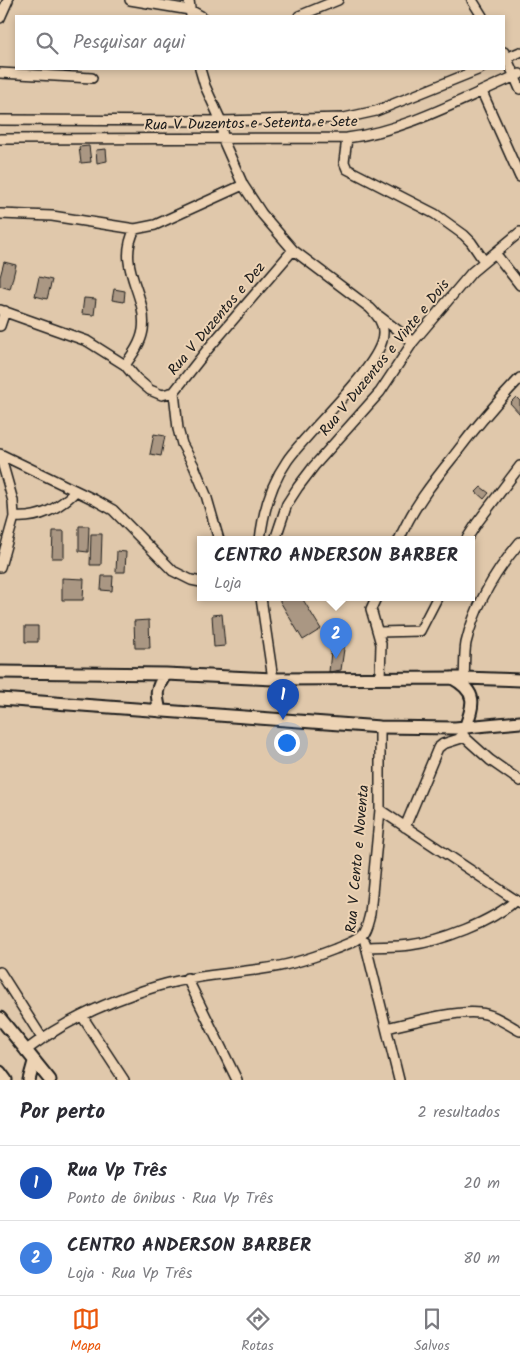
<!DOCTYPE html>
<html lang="pt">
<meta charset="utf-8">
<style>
:root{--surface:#fff;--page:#f7f7f7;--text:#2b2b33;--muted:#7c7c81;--line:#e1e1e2;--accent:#ea580c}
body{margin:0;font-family:Kalam,sans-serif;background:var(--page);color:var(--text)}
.you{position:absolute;left:286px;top:742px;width:18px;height:18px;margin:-12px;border:4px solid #fff;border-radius:50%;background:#1a73e8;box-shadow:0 0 0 8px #1a73e833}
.badge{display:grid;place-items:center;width:32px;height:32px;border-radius:50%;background:var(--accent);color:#fff;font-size:16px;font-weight:700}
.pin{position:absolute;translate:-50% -41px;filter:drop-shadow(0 1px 2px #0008)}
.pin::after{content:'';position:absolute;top:26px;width:18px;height:15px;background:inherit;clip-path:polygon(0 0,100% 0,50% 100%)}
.popup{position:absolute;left:197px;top:536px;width:278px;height:65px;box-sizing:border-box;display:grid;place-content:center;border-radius:0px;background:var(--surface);filter:drop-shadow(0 1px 4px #0005);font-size:16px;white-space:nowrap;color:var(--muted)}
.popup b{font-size:19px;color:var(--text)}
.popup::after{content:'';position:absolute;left:50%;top:100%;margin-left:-10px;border:10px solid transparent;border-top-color:var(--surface)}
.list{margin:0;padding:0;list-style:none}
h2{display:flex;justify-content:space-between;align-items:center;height:65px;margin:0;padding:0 20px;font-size:21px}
h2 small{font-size:16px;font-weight:400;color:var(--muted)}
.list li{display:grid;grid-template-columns:32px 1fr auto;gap:15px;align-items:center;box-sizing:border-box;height:75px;padding:0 20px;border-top:1px solid var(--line)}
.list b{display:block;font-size:19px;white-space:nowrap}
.list p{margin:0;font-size:16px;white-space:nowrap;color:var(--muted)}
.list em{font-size:16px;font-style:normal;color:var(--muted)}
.icon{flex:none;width:28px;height:28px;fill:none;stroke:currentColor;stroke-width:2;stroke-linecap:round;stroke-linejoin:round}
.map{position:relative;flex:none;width:520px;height:1080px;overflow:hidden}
.search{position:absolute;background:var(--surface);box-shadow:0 2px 8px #0003;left:15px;right:15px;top:15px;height:55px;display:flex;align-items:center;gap:12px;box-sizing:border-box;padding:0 18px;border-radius:0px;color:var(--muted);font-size:19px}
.sheet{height:215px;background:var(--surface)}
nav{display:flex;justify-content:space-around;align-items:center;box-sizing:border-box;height:70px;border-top:1px solid var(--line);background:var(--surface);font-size:14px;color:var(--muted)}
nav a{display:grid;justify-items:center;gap:2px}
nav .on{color:var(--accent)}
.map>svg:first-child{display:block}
.building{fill:#aa9783;stroke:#1c1c1c}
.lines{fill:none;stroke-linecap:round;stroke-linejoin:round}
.minor-casing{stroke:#1c1c1c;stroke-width:12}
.major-casing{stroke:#1c1c1c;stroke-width:15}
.minor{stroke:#edd3b4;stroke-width:9}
.major{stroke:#edd3b4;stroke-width:11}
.labels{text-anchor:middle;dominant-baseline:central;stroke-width:4;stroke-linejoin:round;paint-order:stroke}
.street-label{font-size:15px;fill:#1c1c1c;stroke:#edd3b4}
</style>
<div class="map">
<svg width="520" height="1080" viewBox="0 0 520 1080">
<rect width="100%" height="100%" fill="#e0c8ab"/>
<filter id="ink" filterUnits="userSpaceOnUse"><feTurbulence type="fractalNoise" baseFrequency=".02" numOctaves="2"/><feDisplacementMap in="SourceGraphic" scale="10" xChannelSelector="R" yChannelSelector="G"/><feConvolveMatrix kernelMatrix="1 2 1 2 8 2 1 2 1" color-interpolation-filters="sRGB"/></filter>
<g filter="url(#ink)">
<path class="building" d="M 89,146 L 91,162 L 81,163 L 79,147 Z
M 106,149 L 107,161 L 97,163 L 96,150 Z
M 4,262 L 16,265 L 10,289 L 0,286 L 0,277 Z
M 39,277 L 52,280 L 47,299 L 35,296 Z
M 114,289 L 125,291 L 124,302 L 112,300 Z
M 84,298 L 96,299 L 94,315 L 82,314 Z
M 516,397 L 520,401 L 520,414 L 510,403 Z
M 154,434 L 165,436 L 161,456 L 150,454 Z
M 481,487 L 489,493 L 484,499 L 476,492 Z
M 79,526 L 89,526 L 88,552 L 79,551 Z
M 53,531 L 64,531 L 64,558 L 52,558 Z
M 91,534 L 102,534 L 101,565 L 90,565 Z
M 117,551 L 126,552 L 125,572 L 116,572 Z
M 102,576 L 113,576 L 112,591 L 101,590 Z
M 62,578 L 84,579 L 83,600 L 62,600 Z
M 278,598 L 302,598 L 321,629 L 303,640 Z
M 222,614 L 225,646 L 214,647 L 212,615 Z
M 149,620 L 150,648 L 135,648 L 134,621 Z
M 25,626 L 38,626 L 38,642 L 25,642 Z
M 332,641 L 345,642 L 341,670 L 329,672 Z"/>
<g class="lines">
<defs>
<path id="minor" d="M 130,0 L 190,10 L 201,16
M 189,0 L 191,16
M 472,0 L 482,16
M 299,16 L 338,0
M 0,18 L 8,0
M 504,52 L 520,89
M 504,59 L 520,52
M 200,69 L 205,86 L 221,121 L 223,140 L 243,185 L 262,214 L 293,250 L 370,308 C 377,315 384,323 383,334 C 383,365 307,431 287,461 C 271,484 263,513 260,540
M 0,73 L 92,78
M 482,92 L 520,177
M 0,120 L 221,121 L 344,118 L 376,111 L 480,69
M 347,138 L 344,162 L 347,169 L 435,214 L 464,235 L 471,242 L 484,261
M 0,139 L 347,138 C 408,130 464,98 520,74
M 0,214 L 52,216 L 135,229 L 155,225 L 243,185
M 495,253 L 520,285
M 0,310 L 87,341 L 125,365 L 136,378 L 150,390 L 162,395 L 174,392 L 207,350 L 293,250
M 379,316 L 413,342
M 0,326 L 5,311
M 125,365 C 133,354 141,343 143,330 C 148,293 115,268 135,229
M 174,392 L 178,429 L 182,444 L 194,466 L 206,495 L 219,540
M 0,454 L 95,500 L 113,510 L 173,571 L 191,580 L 201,582
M 0,455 L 13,501 L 14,517 L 0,567
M 14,517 C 39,519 58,509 76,491
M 275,540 L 287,504 L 298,487 L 314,466 L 380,392 L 413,342 L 472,272 L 520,232
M 399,540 C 412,509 432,483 453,457 C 474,429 496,403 520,378
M 466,540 L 477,523 L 520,466
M 261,598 L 273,679
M 376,598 L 371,609 L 381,644 L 380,678
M 379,632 L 420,631 L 437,598
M 464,678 C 465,667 464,654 466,643 C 475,605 495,572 520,542
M 461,734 L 490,760 L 520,781
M 380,810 L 520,903
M 405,827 L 438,748 L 443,744 L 465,737
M 365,942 L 399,1080
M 367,947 C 381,946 396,947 410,945 C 441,941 492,922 516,900
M 0,972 L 42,1038
M 187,978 L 237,1080
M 82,1016 L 124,1080
M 387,1028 C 412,1022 456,1010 480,1013 C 494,1014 508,1025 520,1031
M 25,1051 C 64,1021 111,1000 158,986 C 192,976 227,974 262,969 C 287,966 312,958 335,949 C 344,945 356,942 362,935 C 367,929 368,921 370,914 L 380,810 L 380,727"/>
<path id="major" d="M 0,672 L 166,674 L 273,679 L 464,678 L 520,680
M 452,678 C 478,692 474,704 465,728
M 0,699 L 380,727 L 455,728 L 520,722
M 160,711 C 156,694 155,689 166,674
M 0,1018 L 50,1080
M 0,1072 L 6,1080
M 29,1080 L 34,1062"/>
</defs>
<use href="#minor" class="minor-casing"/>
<use href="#major" class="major-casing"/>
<use href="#minor" class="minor"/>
<use href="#major" class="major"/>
</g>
</g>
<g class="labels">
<g class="street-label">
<text transform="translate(251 124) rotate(-1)">Rua V Duzentos e Setenta e Sete</text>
<text transform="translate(217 319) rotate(-50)">Rua V Duzentos e Dez</text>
<text transform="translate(385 358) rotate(-51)">Rua V Duzentos e Vinte e Dois</text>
<text transform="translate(358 859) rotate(-85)">Rua V Cento e Noventa</text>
</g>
</g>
</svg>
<div class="you"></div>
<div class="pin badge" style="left:283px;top:720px;background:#1a4fb4">1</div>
<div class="pin badge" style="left:336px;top:659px;background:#3f7fe0">2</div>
<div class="popup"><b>CENTRO ANDERSON BARBER</b>Loja</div>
<div class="search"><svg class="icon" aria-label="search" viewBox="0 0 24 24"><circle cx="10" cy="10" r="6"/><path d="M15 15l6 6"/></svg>Pesquisar aqui</div>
</div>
<section class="sheet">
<h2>Por perto<small>2 resultados</small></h2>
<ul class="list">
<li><span class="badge" style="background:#1a4fb4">1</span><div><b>Rua Vp Três</b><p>Ponto de ônibus · Rua Vp Três</p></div><em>20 m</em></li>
<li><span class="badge" style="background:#3f7fe0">2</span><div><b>CENTRO ANDERSON BARBER</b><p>Loja · Rua Vp Três</p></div><em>80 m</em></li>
</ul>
</section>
<nav>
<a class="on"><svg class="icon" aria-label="map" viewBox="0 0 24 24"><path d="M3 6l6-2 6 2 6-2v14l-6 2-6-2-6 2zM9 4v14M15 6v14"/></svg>Mapa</a>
<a><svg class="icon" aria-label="directions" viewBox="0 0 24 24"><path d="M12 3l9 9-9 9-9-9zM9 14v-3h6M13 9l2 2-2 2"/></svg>Rotas</a>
<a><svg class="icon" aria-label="saved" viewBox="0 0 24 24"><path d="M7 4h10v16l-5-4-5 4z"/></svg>Salvos</a>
</nav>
